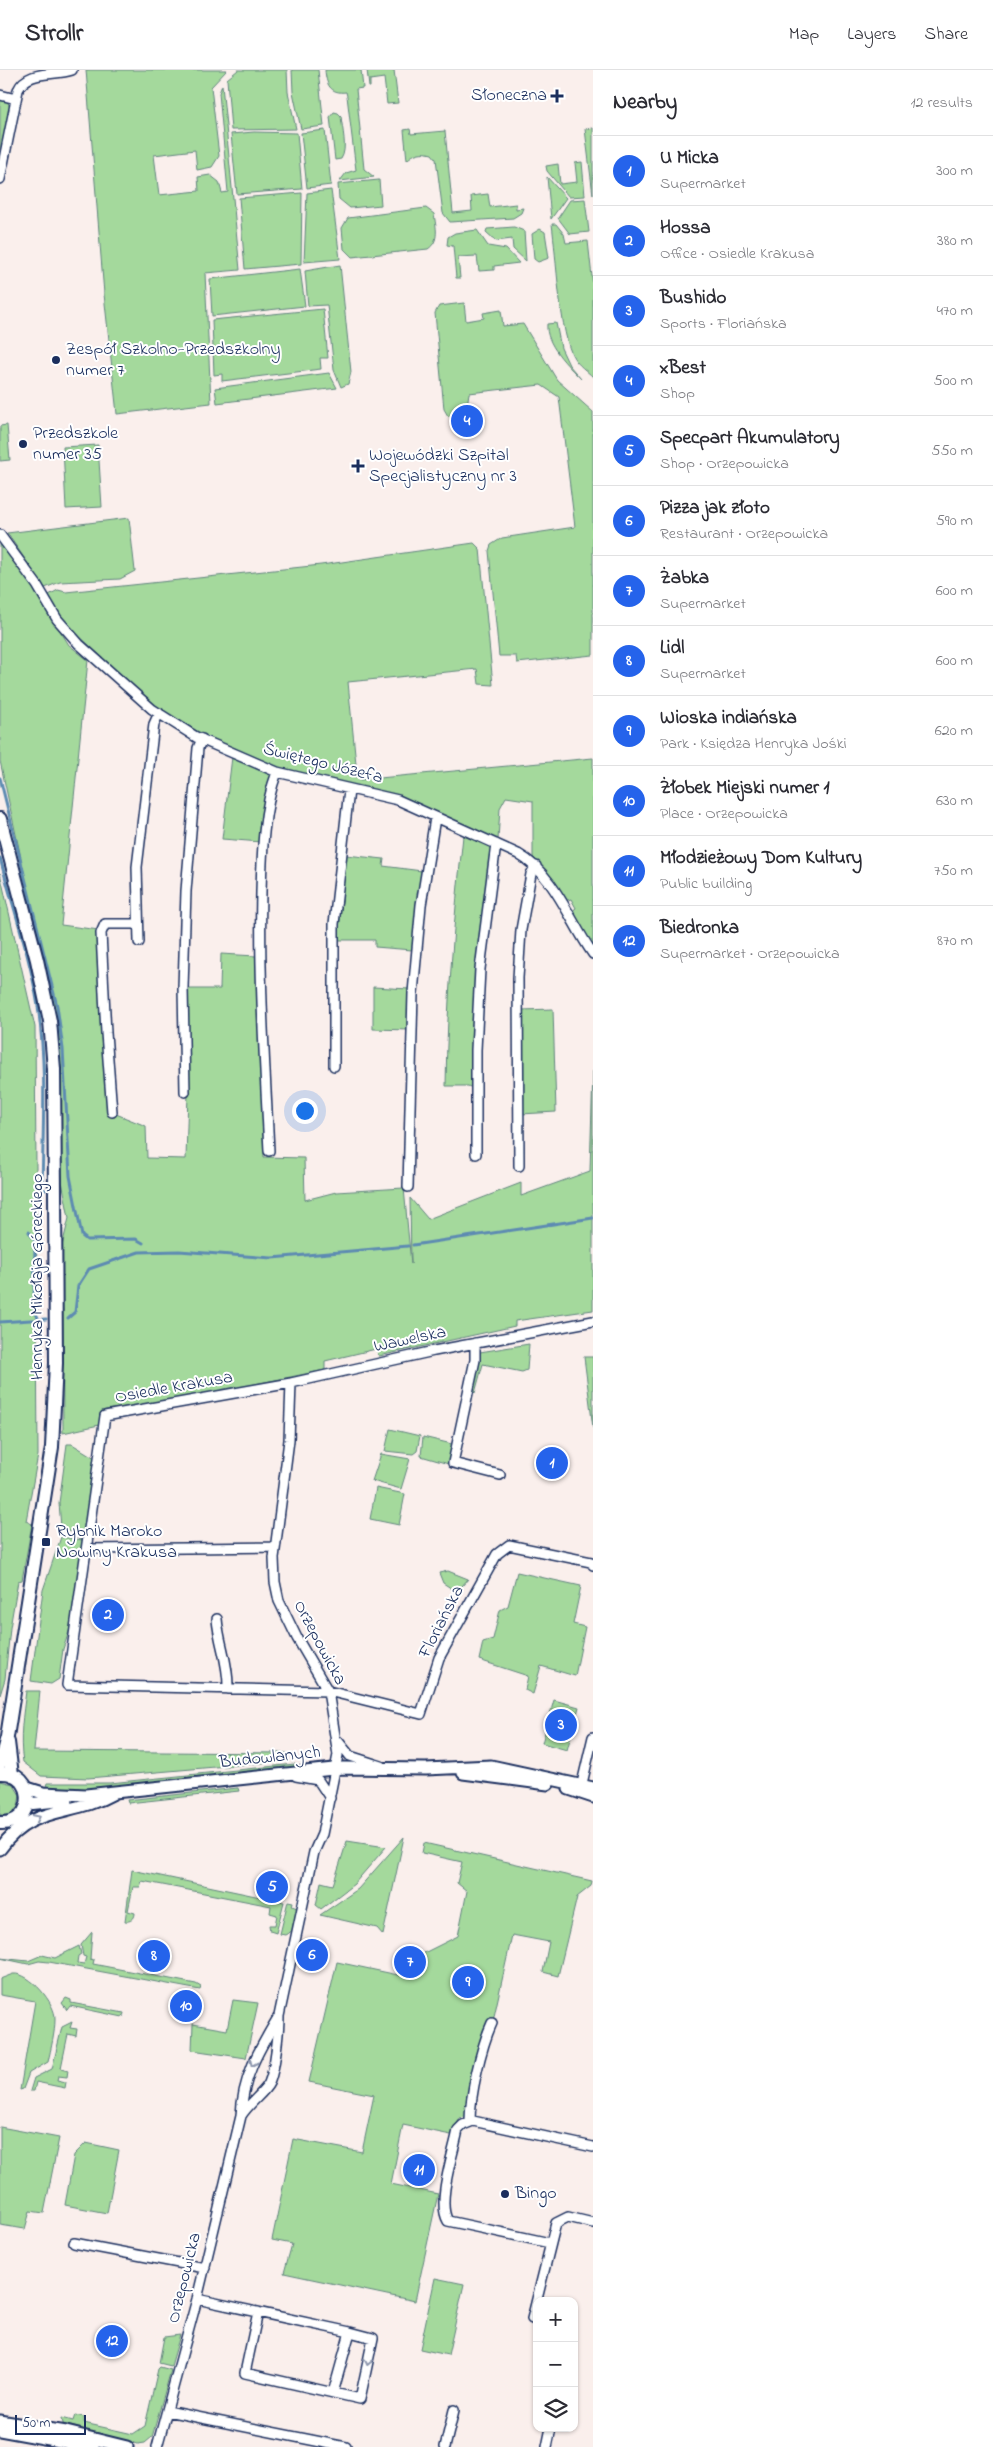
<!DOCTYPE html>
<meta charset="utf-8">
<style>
:root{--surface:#fff;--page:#f7f7f7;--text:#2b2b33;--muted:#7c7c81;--line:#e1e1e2;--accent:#2563eb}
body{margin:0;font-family:"Indie Flower",sans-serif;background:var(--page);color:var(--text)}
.controls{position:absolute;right:15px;bottom:15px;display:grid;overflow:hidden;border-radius:10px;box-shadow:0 1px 4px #0004}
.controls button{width:45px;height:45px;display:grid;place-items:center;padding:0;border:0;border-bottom:1px solid var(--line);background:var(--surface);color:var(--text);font:25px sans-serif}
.scale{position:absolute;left:15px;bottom:12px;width:71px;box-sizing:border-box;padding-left:5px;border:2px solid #1b2f5e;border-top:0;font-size:14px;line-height:18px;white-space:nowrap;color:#1b2f5e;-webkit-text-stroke:4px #fff;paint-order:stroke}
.you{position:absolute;left:304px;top:1040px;width:18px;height:18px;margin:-12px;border:4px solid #fff;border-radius:50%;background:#1a73e8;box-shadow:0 0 0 8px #1a73e833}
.badge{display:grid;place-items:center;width:32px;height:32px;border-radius:50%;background:var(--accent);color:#fff;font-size:16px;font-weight:700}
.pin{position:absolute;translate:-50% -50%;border:2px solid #fff;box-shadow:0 1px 5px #0006}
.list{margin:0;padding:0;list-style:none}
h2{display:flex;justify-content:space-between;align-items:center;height:65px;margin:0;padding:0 20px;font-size:21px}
h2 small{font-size:16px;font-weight:400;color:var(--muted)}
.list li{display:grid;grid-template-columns:32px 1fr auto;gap:15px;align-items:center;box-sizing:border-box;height:70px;padding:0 20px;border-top:1px solid var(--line)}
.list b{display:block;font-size:19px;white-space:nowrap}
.list p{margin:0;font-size:16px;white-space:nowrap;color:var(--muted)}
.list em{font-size:16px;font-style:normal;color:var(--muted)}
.icon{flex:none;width:28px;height:28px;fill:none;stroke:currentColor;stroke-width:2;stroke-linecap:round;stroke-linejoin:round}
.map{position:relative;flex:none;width:593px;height:2377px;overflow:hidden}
header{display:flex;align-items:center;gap:30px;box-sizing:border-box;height:70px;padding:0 25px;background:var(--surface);border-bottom:1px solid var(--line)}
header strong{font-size:24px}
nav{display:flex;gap:28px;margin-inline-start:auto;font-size:18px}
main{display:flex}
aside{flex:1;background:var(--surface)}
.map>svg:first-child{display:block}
.green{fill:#a4d99c;stroke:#60847d}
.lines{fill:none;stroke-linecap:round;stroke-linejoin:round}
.stream{stroke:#5d8bb2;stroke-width:3}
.minor-casing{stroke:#1b2f5e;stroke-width:12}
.tertiary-casing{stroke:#1b2f5e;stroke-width:15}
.secondary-casing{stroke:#1b2f5e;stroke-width:16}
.minor{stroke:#fff;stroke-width:9}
.tertiary{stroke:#fff;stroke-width:11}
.secondary{stroke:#fff;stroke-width:12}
.oneway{stroke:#8d97ae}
.poi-dot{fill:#1b2f5e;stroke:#fff;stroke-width:2}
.labels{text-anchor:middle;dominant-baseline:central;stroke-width:4;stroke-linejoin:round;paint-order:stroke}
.poi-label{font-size:18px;fill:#1b2f5e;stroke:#fff;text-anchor:start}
.street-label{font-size:18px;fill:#1b2f5e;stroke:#fff}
</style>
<header>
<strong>Strollr</strong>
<nav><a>Map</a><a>Layers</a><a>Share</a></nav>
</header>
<main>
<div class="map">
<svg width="593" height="2377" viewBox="0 0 593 2377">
<rect width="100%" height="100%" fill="#faefec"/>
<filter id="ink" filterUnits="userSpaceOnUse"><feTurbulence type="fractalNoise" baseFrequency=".02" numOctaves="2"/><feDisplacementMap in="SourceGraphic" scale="10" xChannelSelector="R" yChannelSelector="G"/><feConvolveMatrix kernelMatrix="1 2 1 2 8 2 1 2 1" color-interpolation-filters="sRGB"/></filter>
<g filter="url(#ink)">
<path class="green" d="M 86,0 L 227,0 L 211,17 L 219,86 L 212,97 L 197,100 L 195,80 L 154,85 L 159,125 L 199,121 L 198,107 L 210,105 L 219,112 L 222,123 L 228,122 L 219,23 L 222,15 L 240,200 L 205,203 L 211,333 L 117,344 L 104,224 Z
M 238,0 L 287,0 L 288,22 L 296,59 L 231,60 L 227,9 Z
M 292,0 L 318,0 L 324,56 L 301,59 L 293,22 Z
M 325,0 L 361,0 L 363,18 L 356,19 L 364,99 L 374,107 L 340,111 L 346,103 L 356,100 L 347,26 L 346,22 C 330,24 326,14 325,0 Z
M 367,0 L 394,0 L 398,33 L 387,34 L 384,8 L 370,10 L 370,17 L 369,17 Z
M 0,28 L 7,30 L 10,38 L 0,90 Z
M 334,42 L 338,43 L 341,46 C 342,58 348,79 341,89 L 335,90 L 330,47 Z
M 593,58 L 593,125 L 585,59 Z
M 410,59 L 411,64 L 445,61 L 453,143 L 472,141 L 471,126 L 488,124 L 490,137 L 516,134 L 516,139 L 523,138 L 521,143 L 513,148 L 450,152 L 443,143 L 436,89 L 432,84 C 421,81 414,83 407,90 L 404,60 Z
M 325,60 L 331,115 L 307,118 L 301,63 Z
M 254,62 L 297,63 L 302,119 L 237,124 L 231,64 Z
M 582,92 L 585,126 L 569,127 L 547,101 L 546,96 L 558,94 L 560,114 L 577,112 L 575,93 Z
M 547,107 L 566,128 L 551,149 Z
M 379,110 L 381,135 L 350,138 L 339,129 L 338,114 Z
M 331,120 L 340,189 L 304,192 L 307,123 Z
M 302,123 L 301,194 L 245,199 L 239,128 Z
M 585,129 L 589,162 L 570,164 L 558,148 L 570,130 Z
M 426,138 L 434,144 C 436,157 440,171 428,179 L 352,187 L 344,179 L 342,158 L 348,148 Z
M 552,154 L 556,154 L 564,164 L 566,173 L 588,171 L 593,216 L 593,307 C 587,301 578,295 574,288 C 560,267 556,183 552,154 Z
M 514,157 L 524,161 L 526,191 L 513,179 L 512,169 L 496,171 L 486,162 L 487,159 Z
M 540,159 L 545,162 L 549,188 L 538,192 L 534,189 L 532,164 Z
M 477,160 L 488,176 L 506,179 L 519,193 L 494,196 L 494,200 L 479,201 L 477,186 L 458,187 L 460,208 L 456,208 L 453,176 L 447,175 L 448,167 L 455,163 Z
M 340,195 L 351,302 L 348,314 L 341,317 L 334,300 L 327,235 L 308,236 L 305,201 Z
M 300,199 L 305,236 L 212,246 L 210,209 Z
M 464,233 L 466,251 L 484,248 L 483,243 L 501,240 L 503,256 L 523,254 L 557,310 L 593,342 L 593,585 L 517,593 L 516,586 L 499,586 L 489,481 L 491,475 L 502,468 L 575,457 L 559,327 L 541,315 L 469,323 L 466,343 L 455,344 L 455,348 L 448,346 L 444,339 L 435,243 L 439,236 Z
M 323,239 L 328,288 L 320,288 L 321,299 L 222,311 L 222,304 L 214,305 L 212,250 Z
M 556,253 L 561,278 L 569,295 L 581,309 C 568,296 545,274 547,254 Z
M 329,303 L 337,318 L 217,333 L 215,318 Z
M 7,355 L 10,390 L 0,391 L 0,356 Z
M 98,375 L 102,437 L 66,439 L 63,377 Z
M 129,448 L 135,501 L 120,509 L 60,512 L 45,518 L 7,463 Z
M 0,473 L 31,514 L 69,575 L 88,590 L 61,855 L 99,860 L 107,1044 L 116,1044 L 146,1056 L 147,1088 L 186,1089 L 188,1023 L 187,919 L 220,919 L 221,884 L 256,886 L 264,1087 L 304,1088 L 305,1130 L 336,1122 L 404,1118 L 411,1194 L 410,1128 L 428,1149 L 521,1113 L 521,1126 L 590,1101 L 593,1001 L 593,1240 L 515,1251 L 515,1256 L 379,1286 L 376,1279 L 325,1291 L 325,1300 L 191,1327 L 105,1340 L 100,1343 L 99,1355 L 63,1363 L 62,1176 L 69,1148 L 62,1111 L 59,1011 L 49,917 L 0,691 Z
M 474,473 L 480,479 L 493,615 L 479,614 L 477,599 L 348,612 L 356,694 L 342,694 L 358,710 L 593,688 L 593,878 L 571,842 L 576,838 L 571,829 L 565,831 L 543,797 L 533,787 L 533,731 L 506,727 L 500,738 L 498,770 L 468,759 L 403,728 L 268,695 L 226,678 L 155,636 L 65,553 L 47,526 L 58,520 L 66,522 L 321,495 Z
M 232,687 L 271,703 L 261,772 L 222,769 Z
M 463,766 L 492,777 L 475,1015 L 472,1018 L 468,1016 L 446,1016 C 447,932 454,849 463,766 Z
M 346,785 L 384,789 L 383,796 L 422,801 L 412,880 L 375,877 L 375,870 L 338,870 Z
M 0,803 L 35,957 L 38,1385 L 26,1451 L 32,1454 L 22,1510 L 18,1511 L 10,1558 L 5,1609 L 0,1625 Z
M 373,917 L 409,919 L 409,960 L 373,959 Z
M 553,939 L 556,1042 L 521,1044 L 522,940 Z
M 529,1274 L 527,1300 L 522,1302 L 483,1294 L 475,1323 L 473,1321 L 480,1282 Z
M 584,1287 L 593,1287 L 593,1358 Z
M 390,1359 L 420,1366 L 417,1381 L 413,1384 L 385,1381 Z
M 423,1367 L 456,1375 L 452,1395 L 421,1386 Z
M 67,1374 L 72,1374 L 95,1388 L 84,1464 L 62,1460 L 61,1457 L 59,1433 Z
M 381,1384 L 410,1389 L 401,1419 L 372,1411 Z
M 376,1418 L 405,1424 L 399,1455 L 370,1449 Z
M 61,1467 L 83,1470 L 78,1524 L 73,1550 L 63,1579 L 59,1609 L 51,1614 L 31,1611 L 43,1520 Z
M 448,1501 L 468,1509 L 457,1522 L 443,1513 L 439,1503 Z
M 517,1502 L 581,1516 L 573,1554 L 585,1557 L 575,1606 L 541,1596 L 533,1624 L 525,1620 L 528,1606 L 479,1590 L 483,1572 L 493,1569 L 500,1540 L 508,1536 Z
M 26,1621 L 40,1621 L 34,1681 L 287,1683 L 284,1691 L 88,1708 L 41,1706 L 23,1692 C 19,1668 23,1645 26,1621 Z
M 554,1630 L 579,1637 L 567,1680 L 542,1673 Z
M 295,1694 L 297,1697 L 81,1720 L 45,1720 L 47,1713 L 110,1713 Z
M 0,1711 L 13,1714 L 20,1725 L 18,1737 L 9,1745 L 0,1745 Z
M 238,1718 L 239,1721 L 128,1733 L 127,1730 Z
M 404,1767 L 383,1865 L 377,1858 L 320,1845 L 358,1819 Z
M 347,1771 L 386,1777 L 354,1814 L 321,1839 L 316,1835 L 321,1812 L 333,1815 Z
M 424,1773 L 592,1811 L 591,1816 L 577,1827 L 558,1906 L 543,1902 L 549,1872 L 512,1865 L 472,2046 L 460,2048 L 451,2065 L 403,2055 L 391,2114 L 438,2124 L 415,2231 L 284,2203 L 292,2174 L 272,2170 L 293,2069 L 362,2082 L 374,2025 L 309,2012 L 337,1892 L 412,1908 L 420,1903 L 424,1883 L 458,1866 L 467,1821 L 457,1813 L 462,1792 L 422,1783 Z
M 132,1800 L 284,1832 L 276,1863 L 270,1861 L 269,1855 L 275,1855 L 277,1845 L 270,1843 L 271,1836 L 142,1811 L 140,1817 L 133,1817 L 128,1841 L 135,1843 C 135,1849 130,1852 125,1851 Z
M 288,1831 L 293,1832 L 292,1836 L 297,1838 L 292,1861 L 285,1865 L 280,1864 Z
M 92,1862 L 90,1889 L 94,1890 L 93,1894 L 196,1914 L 201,1917 L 200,1920 L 49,1892 L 39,1891 L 28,1894 L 0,1888 L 28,1891 L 42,1885 L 55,1888 L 79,1876 L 81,1884 L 78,1886 L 77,1893 L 84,1894 L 86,1887 L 83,1886 L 81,1875 Z
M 13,1904 C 30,1902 56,1934 55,1949 C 55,1963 51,1978 48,1992 L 29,2003 L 23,2019 L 20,2020 L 35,1931 L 0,1925 L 0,1909 Z
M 66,1928 L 71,1930 L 71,1933 L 124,1943 L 123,1947 L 70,1936 L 67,1940 L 62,1933 Z
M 233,1930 L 258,1933 L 246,1988 L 192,1980 L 193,1954 L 227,1960 Z
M 72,1952 L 70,1958 L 77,1959 L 76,1966 L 68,1964 L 61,1998 L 68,2000 L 67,2007 L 58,2006 L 57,2010 L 66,2012 L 65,2018 L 36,2012 L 34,2021 L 30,2021 L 34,2008 L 52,1999 L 62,1957 Z
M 0,2057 L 59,2068 L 44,2143 L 30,2141 L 25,2159 L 0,2155 Z
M 86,2073 L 119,2080 L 107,2143 L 65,2135 L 74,2085 Z
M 435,2208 L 464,2214 L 448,2285 L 420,2279 Z
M 180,2265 L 171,2296 L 159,2293 L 164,2267 Z
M 160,2297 L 171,2300 L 152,2367 L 145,2373 L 138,2374 L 63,2354 L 62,2348 L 73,2351 L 75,2345 L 84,2347 L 84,2353 L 133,2364 L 145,2356 L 158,2299 Z"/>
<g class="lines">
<path class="stream" d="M 0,708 L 57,936 L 63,979 L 70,1106 L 82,1166 L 87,1170 L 136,1169 L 143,1173
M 0,788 C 13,837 30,886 38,936 C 47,997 43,1058 42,1119 L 45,1120
M 29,1162 L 35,1171 L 34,1239 L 39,1250
M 413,1175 L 593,1148
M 68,1248 L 75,1242 L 78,1216 L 89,1199 L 139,1182 L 179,1181 L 272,1188 L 408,1176
M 0,1252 L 46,1249"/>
<defs>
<path id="minor" d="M 0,25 L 16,29
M 0,109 L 18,20 C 27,0 54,6 72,0
M 0,465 L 37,515 L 57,549 L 79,574 L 152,639 L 196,667 L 277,702 L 398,730 L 518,784 C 555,805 569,850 593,884
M 139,872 L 137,797 L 154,654 L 159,643
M 334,996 L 334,854 L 349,720
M 185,1022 L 183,918 L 186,821 L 198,678 L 202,669
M 112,1042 L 106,963 L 101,863 L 105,854 L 138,854
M 269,1081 C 265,995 259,909 261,822 C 262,783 263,739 277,702
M 476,1084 L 476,980 L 480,899 L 496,774
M 519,1096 L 518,908 L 521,860 L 531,804 L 536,796
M 408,1117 L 413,923 L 421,835 L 435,748
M 475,1273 L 475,1290 L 453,1393 L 500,1405
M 291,1313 L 105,1346 L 67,1615 L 328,1621 L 421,1644 L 439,1588 L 497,1484 L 509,1475 L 591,1492 L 593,1495
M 87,1479 L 275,1477
M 217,1549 C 219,1574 229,1593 228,1619
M 338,1671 L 350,1686 L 381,1696
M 296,1706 L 318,1710 L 330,1728
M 580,1722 L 593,1667
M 241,2046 C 248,2034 265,2022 269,2013 C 275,2000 279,1960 279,1946 L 314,1782 L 322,1764 L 338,1685 L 328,1621 L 297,1568 L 279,1531 L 275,1512 L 274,1488 L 289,1370 L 291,1313 L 434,1281 L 593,1251
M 470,2051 C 470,2025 481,1977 492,1953
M 74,2173 L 205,2198
M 550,2173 L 448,2151 C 436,2132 454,2082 458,2060 L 463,2055 L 473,2051 L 593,2077
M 197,2229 L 350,2262 L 373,2268 L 360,2329 L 245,2303 L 258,2242
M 532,2249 L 556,2153 L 568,2147 L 593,2153
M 333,2323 L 350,2262
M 167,2341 L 346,2377
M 157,2377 L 197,2229 L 241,2046 C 242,2007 260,1978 279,1946
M 445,2377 L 454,2340
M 547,2377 L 551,2358"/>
<path id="tertiary" d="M 463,1703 L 548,1714
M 27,1718 L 43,1723 L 86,1725 L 343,1698 L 426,1699 L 491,1696 L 593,1718
M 569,1719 L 593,1727
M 28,1734 L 67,1730
M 0,1779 C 32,1734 71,1747 112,1724
M 0,2351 L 66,2362 L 127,2377
M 0,2360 L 93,2377"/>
<path id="secondary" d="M 0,749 L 37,890 L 50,951 L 54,999 L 55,1124 L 56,1293 L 52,1377 L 7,1667 L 0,1693
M 8,1672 L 12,1705
M 0,1703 C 37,1701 37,1755 0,1753"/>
</defs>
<use href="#minor" class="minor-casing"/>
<use href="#tertiary" class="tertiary-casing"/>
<use href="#secondary" class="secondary-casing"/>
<use href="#minor" class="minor"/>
<use href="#tertiary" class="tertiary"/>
<use href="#secondary" class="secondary"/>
</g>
<defs><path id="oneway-chevron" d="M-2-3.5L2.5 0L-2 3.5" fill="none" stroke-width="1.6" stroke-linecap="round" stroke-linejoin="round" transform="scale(1.25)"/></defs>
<g class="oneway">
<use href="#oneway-chevron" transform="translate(37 1748) rotate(-26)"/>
<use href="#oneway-chevron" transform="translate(253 1993) rotate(114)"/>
<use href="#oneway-chevron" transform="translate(368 2292) rotate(102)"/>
</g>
</g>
<g class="poi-dot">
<path d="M554.5 18.5h5v5h5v5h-5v5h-5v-5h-5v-5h5z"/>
<circle cx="56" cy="290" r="5"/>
<circle cx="23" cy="374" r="5"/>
<path d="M355.5 388.5h5v5h5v5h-5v5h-5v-5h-5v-5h5z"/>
<rect x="41" y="1467" width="10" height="10" rx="2.5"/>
<circle cx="505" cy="2124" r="5"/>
</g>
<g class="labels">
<g class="poi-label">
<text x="547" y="26" text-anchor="end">Słoneczna</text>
<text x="66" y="280">Zespół Szkolno-Przedszkolny<tspan x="66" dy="21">numer 7</tspan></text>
<text x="33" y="364">Przedszkole<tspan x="33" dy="21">numer 35</tspan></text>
<text x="369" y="386">Wojewódzki Szpital<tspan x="369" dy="21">Specjalistyczny nr 3</tspan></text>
<text x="56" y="1462">Rybnik Maroko<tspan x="56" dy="21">Nowiny Krakusa</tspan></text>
<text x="515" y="2124">Bingo</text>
</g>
<g class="street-label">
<text transform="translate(323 694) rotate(14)">Świętego Józefa</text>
<text transform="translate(38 1207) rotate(-90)">Henryka Mikołaja Góreckiego</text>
<text transform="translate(410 1270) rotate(-12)">Wawelska</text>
<text transform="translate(174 1318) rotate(-10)">Osiedle Krakusa</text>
<text transform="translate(442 1552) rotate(-63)">Floriańska</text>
<text transform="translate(319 1573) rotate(62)">Orzepowicka</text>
<text transform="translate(270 1688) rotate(-6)">Budowlanych</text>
<text transform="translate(185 2208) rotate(-76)">Orzepowicka</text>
</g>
</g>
</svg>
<div class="controls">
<button>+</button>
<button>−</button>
<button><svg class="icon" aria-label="layers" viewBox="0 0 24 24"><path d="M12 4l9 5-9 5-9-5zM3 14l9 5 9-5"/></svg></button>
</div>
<div class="scale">50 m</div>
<div class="you"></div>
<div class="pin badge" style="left:552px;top:1393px">1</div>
<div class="pin badge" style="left:108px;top:1545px">2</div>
<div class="pin badge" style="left:561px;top:1655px">3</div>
<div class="pin badge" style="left:467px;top:351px">4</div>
<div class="pin badge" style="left:272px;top:1817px">5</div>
<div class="pin badge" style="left:312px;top:1885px">6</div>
<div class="pin badge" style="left:410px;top:1892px">7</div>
<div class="pin badge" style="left:154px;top:1886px">8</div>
<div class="pin badge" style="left:468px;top:1912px">9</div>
<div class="pin badge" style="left:186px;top:1936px">10</div>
<div class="pin badge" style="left:419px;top:2100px">11</div>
<div class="pin badge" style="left:112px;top:2271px">12</div>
</div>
<aside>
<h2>Nearby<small>12 results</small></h2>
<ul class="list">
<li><span class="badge">1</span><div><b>U Micka</b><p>Supermarket</p></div><em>300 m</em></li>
<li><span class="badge">2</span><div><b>Hossa</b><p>Office · Osiedle Krakusa</p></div><em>380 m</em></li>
<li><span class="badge">3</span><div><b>Bushido</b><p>Sports · Floriańska</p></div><em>470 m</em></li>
<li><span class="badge">4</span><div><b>xBest</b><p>Shop</p></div><em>500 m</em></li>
<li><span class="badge">5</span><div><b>Specpart Akumulatory</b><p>Shop · Orzepowicka</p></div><em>550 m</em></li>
<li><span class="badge">6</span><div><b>Pizza jak złoto</b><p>Restaurant · Orzepowicka</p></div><em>590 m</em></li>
<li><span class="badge">7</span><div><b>Żabka</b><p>Supermarket</p></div><em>600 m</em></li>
<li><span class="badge">8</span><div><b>Lidl</b><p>Supermarket</p></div><em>600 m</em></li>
<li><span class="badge">9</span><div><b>Wioska indiańska</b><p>Park · Księdza Henryka Jośki</p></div><em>620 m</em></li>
<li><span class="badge">10</span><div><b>Żłobek Miejski numer 1</b><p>Place · Orzepowicka</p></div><em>630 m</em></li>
<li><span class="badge">11</span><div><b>Młodzieżowy Dom Kultury</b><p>Public building</p></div><em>750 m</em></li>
<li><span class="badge">12</span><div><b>Biedronka</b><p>Supermarket · Orzepowicka</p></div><em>870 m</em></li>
</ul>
</aside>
</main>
